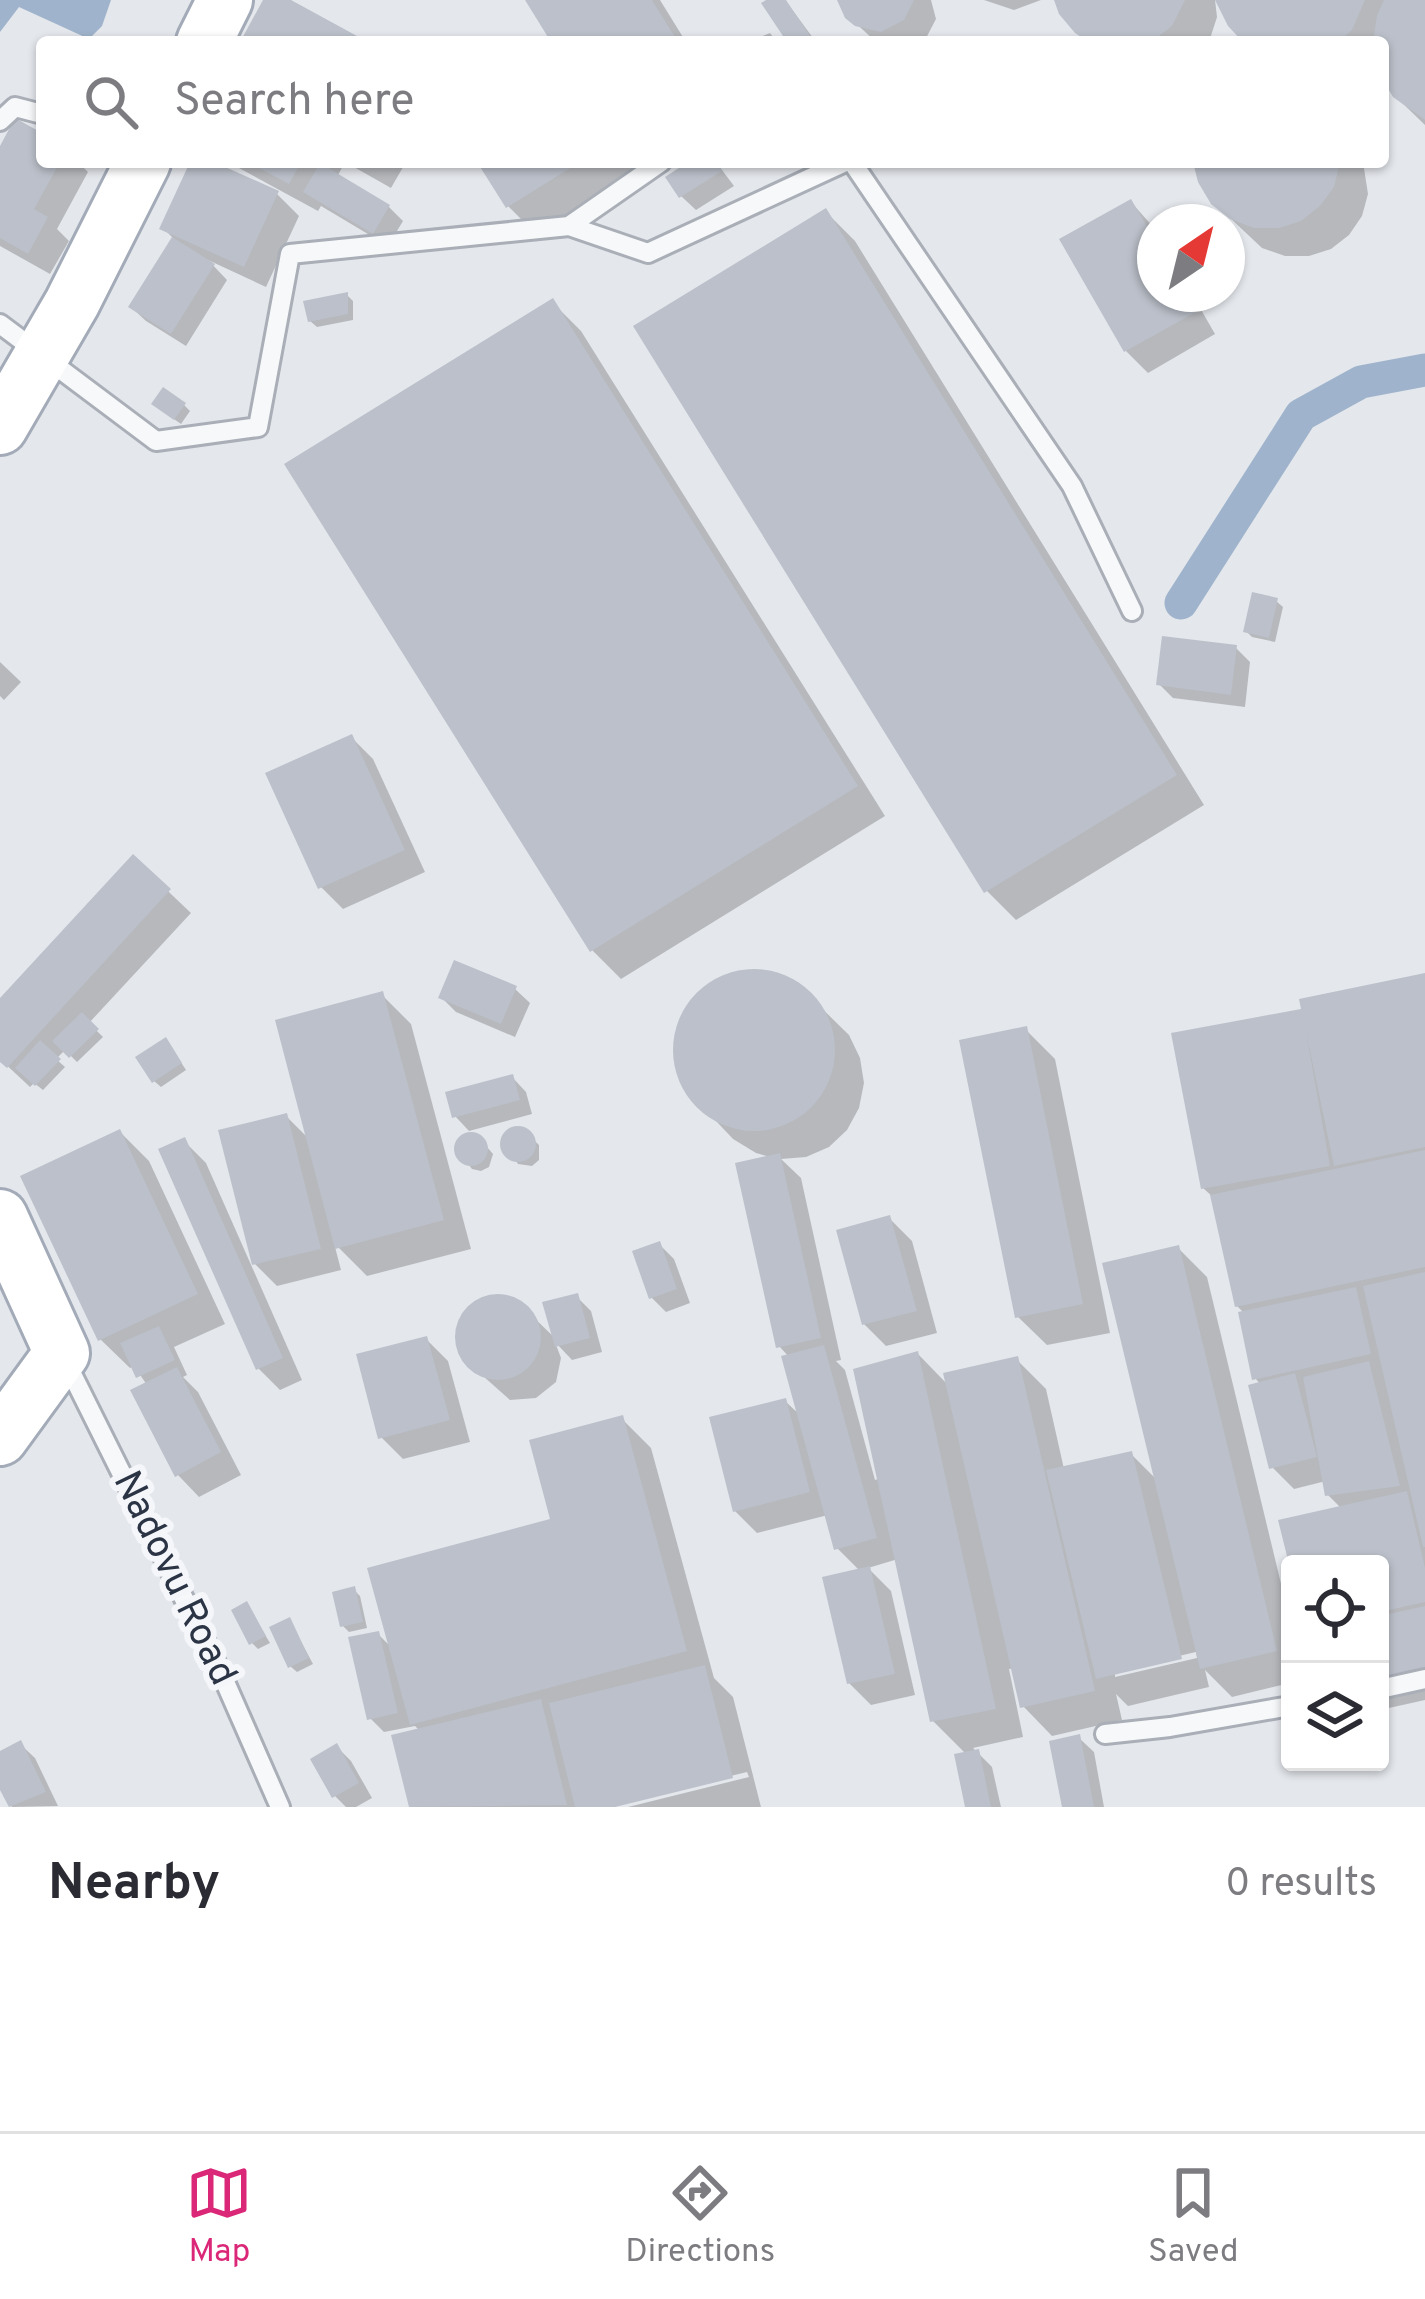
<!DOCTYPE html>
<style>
:root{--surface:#fff;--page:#f2f2f3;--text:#2b2b33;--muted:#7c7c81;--line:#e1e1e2;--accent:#db2777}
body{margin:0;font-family:Overpass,sans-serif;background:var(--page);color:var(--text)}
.controls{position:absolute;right:36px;bottom:36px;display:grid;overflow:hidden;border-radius:12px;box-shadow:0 3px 9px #0004}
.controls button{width:108px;height:108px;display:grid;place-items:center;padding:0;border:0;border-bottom:3px solid var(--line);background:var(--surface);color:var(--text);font:60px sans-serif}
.compass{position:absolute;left:1137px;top:204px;width:108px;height:108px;border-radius:50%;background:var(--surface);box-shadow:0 3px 9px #0004;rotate:35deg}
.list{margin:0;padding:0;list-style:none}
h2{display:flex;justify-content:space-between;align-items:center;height:156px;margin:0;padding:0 48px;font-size:51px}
h2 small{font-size:39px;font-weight:400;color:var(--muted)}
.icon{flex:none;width:66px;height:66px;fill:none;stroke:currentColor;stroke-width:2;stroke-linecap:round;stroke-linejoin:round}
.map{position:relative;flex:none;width:1425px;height:1807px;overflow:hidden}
.search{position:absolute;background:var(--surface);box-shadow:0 3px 9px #0004;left:36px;right:36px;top:36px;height:132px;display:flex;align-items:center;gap:30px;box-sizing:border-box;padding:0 42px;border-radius:12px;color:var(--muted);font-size:45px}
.sheet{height:324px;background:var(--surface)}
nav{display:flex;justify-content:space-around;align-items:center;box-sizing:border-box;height:168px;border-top:3px solid var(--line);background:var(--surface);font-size:33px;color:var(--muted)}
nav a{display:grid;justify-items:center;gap:6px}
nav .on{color:var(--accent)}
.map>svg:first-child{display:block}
.water{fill:#9fb4cc}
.shadow{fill:#0003;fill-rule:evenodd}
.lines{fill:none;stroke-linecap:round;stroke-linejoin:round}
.canal{stroke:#9fb4cc;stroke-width:33}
.building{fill:#bbc0ca}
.lane-casing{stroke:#a9aeb7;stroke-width:24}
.primary-casing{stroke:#a3abb8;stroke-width:60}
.lane{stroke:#f7f8fa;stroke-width:18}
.primary{stroke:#fff;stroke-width:54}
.labels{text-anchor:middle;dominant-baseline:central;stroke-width:12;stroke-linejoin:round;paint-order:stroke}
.street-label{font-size:39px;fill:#2b3445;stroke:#f4f6f9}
</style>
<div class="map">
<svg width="1425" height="1807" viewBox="0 0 1425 1807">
<rect width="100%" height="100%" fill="#e4e7ec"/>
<path class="water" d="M 0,0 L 111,0 L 102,26 L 89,39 L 19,7 L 0,32 Z"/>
<path class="shadow" d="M 528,0 L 660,0 L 686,42 L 555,42 Z
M 771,0 L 785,0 L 816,42 L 790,42 Z
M 841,0 L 931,0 L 936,19 L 924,42 L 876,42 L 848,16 Z
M 984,0 L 1041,0 L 1014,10 Z
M 1057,0 L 1215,0 L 1217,17 L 1209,42 L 1088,42 Z
M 1219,0 L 1425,0 L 1425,125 L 1395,96 L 1383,74 L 1383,42 L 1247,42 Z
M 770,33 L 777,42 L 760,42 L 758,38 Z
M 42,136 L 42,162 L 78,162 L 88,172 L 57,229 L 69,241 L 50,274 L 0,246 L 0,152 Z
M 193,162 L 207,162 L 277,194 L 299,216 L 266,287 L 208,260 L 227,280 L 186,346 L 146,321 L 131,307 L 174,239 L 163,228 Z
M 228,162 L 406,162 L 391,188 L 345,162 L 337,177 L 389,207 L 403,221 L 388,246 L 321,206 L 318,211 Z
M 480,162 L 656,162 L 537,235 L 508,206 Z
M 694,162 L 716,162 L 734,186 L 696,210 L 681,196 Z
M 1196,162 L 1363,162 L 1368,194 L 1362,216 L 1349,235 L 1331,249 L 1309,256 L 1285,256 L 1262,248 L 1213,202 Z
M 1131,202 L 1155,229 L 1155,294 L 1192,294 L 1215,334 L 1148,373 L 1126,351 Z
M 826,212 L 855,241 L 1204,805 L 1016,920 L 987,891 Z
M 347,295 L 353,301 L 353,320 L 317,327 L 310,321 Z
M 552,302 L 581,331 L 885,816 L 621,979 L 592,950 Z
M 184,405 L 190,411 L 181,424 L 161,410 Z
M 1276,601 L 1283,607 L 1275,642 L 1252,637 L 1246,631 Z
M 1236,648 L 1250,662 L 1245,707 L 1173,698 L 1159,684 Z
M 0,662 L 21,682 L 4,700 L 0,696 Z
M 351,737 L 373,759 L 425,872 L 343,909 L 321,887 Z
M 133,858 L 191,913 L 89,1023 L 103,1037 L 77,1062 L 65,1050 L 56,1059 L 65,1067 L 43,1090 L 34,1083 L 30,1087 L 0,1059 L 0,1002 Z
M 751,972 L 778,975 L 800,987 L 849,1035 L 860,1058 L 864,1083 L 859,1108 L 847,1130 L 829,1147 L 806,1157 L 781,1159 L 801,1178 L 841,1360 L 836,1361 L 845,1370 L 875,1480 L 880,1478 L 918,1354 L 949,1386 L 1017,1360 L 1046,1389 L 1064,1469 L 1131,1454 L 1157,1480 L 1178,1248 L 1207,1277 L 1290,1621 L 1290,1683 L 1232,1697 L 1205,1670 L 1209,1687 L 1128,1706 L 1116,1694 L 1122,1720 L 1052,1736 L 1023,1706 L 1014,1668 L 1009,1669 L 1023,1737 L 973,1748 L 992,1767 L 1001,1807 L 968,1807 L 967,1755 L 933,1721 L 898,1559 L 868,1568 L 891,1591 L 915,1695 L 871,1705 L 849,1683 L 860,1571 L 837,1548 L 828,1515 L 757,1533 L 735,1511 L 785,1401 L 801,1416 L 789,1357 L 779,1346 L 774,1158 L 756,1153 L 733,1139 L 685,1088 L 677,1063 L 677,1036 L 686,1011 L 703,990 L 725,977 ZM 1196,1652 L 1197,1658 L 1115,1677 L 1115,1671 Z
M 1425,976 L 1425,1700 L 1380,1710 L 1380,1564 L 1292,1564 L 1342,1509 L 1328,1495 L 1326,1481 L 1294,1489 L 1272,1467 L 1261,1385 L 1255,1378 L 1245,1314 L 1237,1306 L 1214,1198 L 1203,1188 L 1305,1012 Z
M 515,989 L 530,1003 L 515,1037 L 456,1012 L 442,998 Z
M 382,995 L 411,1024 L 471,1249 L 367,1276 L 334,1243 L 341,1270 L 277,1286 L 255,1264 L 286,1116 L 310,1140 Z
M 1026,1030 L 1055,1059 L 1110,1333 L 1047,1345 L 1017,1316 Z
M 171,1047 L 186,1070 L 161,1087 L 154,1081 Z
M 512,1077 L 526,1092 L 532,1114 L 469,1131 L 455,1116 Z
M 515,1130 L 524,1131 L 539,1145 L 539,1160 L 532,1166 L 518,1164 L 504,1143 Z
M 120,1132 L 149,1161 L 225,1324 L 174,1347 L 187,1375 L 183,1377 L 198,1392 L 241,1475 L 199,1497 L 178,1475 L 147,1385 L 134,1366 L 130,1368 L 100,1339 Z
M 472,1135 L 480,1139 L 493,1154 L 489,1167 L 481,1171 L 472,1169 L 457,1150 L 459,1142 Z
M 184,1141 L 206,1163 L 302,1380 L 280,1390 L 258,1368 Z
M 890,1219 L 912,1241 L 937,1333 L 886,1346 L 864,1324 Z
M 660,1245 L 674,1259 L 690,1303 L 666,1312 L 651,1297 Z
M 494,1297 L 506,1299 L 528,1312 L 556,1339 L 577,1297 L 591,1311 L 602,1352 L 572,1360 L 555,1342 L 561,1358 L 556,1382 L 536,1398 L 510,1400 L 465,1360 L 458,1333 L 470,1309 Z
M 426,1339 L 448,1361 L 470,1442 L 403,1459 L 381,1437 Z
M 622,1419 L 651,1448 L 714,1678 L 733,1697 L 761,1807 L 628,1807 L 749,1777 L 747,1772 L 603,1807 L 412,1807 L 395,1737 L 420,1731 L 415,1726 L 384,1732 L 370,1718 L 378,1634 L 392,1648 L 554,1521 Z
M 354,1590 L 360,1596 L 367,1628 L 349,1632 L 343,1626 Z
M 247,1605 L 270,1643 L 258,1649 L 252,1643 Z
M 290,1621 L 313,1664 L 297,1672 L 290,1666 Z
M 1079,1738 L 1094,1752 L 1104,1807 L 1065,1807 Z
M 20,1744 L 35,1758 L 58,1806 L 12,1807 L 0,1783 L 0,1754 Z
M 337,1747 L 351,1761 L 372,1798 L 356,1807 L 346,1807 L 335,1796 Z"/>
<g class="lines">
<path class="canal" d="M 1181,603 L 1301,415 L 1361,382 L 1425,370"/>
</g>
<path class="building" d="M 263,0 L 291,0 L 368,42 L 240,42 Z
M 525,0 L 652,0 L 678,42 L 551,42 Z
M 766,0 L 786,0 L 814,42 L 787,42 L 761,3 Z
M 837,0 L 914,0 L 904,20 L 881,32 L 855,26 L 845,18 Z
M 1054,0 L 1185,0 L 1172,26 L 1151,42 L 1089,42 L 1075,33 L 1059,14 Z
M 1215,0 L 1365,0 L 1352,30 L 1339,42 L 1243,42 L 1228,26 Z
M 1384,0 L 1425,0 L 1425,120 L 1393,97 L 1383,80 L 1383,42 L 1373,42 L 1377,15 Z
M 15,118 L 42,133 L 42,162 L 60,162 L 34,209 L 48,217 L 28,254 L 0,238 L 0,146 Z
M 190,162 L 214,162 L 279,191 L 244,267 L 159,229 Z
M 248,162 L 301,162 L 289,184 Z
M 477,162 L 580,162 L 506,208 Z
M 688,162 L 716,162 L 722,171 L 679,198 L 665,177 Z
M 1193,162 L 1340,162 L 1334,187 L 1320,206 L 1301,221 L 1279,228 L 1254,228 L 1230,219 L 1211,204 L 1198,182 Z
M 320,163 L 390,205 L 373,234 L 303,192 Z
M 1131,199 L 1155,240 L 1155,294 L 1186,294 L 1196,312 L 1124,352 L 1059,239 Z
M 826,208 L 1177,775 L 984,893 L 633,326 Z
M 172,237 L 215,264 L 171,334 L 128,307 Z
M 348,292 L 348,314 L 308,322 L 303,301 Z
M 553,298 L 858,786 L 590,952 L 284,464 Z
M 163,387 L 186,403 L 174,420 L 151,404 Z
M 1252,592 L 1278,598 L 1269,638 L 1243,632 Z
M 1162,636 L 1237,645 L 1231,695 L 1156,685 Z
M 352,734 L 405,850 L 318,889 L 265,773 Z
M 133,854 L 171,889 L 7,1068 L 0,1062 L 0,998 Z
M 454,960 L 517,986 L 501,1024 L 438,998 Z
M673 1050a81 81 0 1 1 162 0a81 81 0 1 1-162 0Z
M 1425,973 L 1425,1147 L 1334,1166 L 1306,1032 L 1330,1166 L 1201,1189 L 1171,1033 L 1301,1009 L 1299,999 Z
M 383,991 L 444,1220 L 335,1249 L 275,1020 Z
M 82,1012 L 99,1029 L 69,1058 L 52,1041 Z
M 1027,1026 L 1083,1304 L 1015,1318 L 959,1040 Z
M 166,1037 L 182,1063 L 152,1083 L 135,1057 Z
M 40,1040 L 61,1059 L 35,1086 L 15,1068 Z
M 513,1074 L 520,1100 L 452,1118 L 445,1092 Z
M 287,1113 L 321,1249 L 252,1265 L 218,1130 Z
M500 1144a18 18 0 1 1 36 0a18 18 0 1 1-36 0Z
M 120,1129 L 198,1294 L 98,1341 L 20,1176 Z
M454 1149a17 17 0 1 1 34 0a17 17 0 1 1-34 0Z
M 185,1137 L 283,1358 L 256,1370 L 158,1149 Z
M 1425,1150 L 1425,1267 L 1235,1307 L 1210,1195 Z
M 780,1153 L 821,1338 L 776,1348 L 735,1163 Z
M 890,1215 L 917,1311 L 862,1325 L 836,1230 Z
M 660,1241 L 677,1289 L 649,1299 L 632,1251 Z
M 1179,1245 L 1277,1651 L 1200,1669 L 1102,1263 Z
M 1425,1272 L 1425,1547 L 1423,1547 L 1363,1286 Z
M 1356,1287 L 1371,1354 L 1252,1380 L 1238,1312 Z
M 578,1293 L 590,1338 L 555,1347 L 542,1302 Z
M455 1337a43 43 0 1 1 86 0a43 43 0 1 1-86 0Z
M 159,1326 L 175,1360 L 136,1378 L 120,1343 Z
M 427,1336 L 450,1420 L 378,1439 L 356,1354 Z
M 824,1345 L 877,1538 L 834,1550 L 781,1356 Z
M 918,1351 L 996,1709 L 930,1722 L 853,1369 Z
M 1018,1356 L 1095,1691 L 1020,1708 L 943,1373 Z
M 1369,1361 L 1400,1486 L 1325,1496 L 1303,1377 Z
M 177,1367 L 221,1452 L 175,1477 L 130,1390 Z
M 1295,1373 L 1317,1457 L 1269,1469 L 1248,1385 Z
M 786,1398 L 810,1492 L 733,1512 L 709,1417 Z
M 623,1415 L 687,1651 L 410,1725 L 367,1568 L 550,1519 L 529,1440 Z
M 1132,1451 L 1182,1659 L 1096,1679 L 1046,1470 Z
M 1407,1491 L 1425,1568 L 1425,1602 L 1380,1612 L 1380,1564 L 1289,1564 L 1278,1520 Z
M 870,1566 L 895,1674 L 847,1684 L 822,1577 Z
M 355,1586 L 363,1622 L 340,1627 L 332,1592 Z
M 247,1601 L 266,1636 L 249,1645 L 231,1610 Z
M 1425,1606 L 1425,1674 L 1380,1684 L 1380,1616 Z
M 290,1617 L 309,1658 L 288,1668 L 269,1627 Z
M 379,1631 L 398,1713 L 367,1720 L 348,1637 Z
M 705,1665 L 733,1778 L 615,1807 L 575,1807 L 549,1703 Z
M 541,1699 L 567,1805 L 409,1807 L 391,1735 Z
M 1080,1734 L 1094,1807 L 1062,1807 L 1049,1741 Z
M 21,1740 L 46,1792 L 9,1807 L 0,1790 L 0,1751 Z
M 337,1743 L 359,1783 L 332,1798 L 310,1759 Z
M 979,1749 L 991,1807 L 965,1807 L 954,1754 Z"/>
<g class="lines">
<defs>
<path id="lane" d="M 0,121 L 15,107 L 42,114
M 852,162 L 1072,486 L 1132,611
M 569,226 L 648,253 L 845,162
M 0,324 L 156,441 L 258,427 L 290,254 L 569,226 L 661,162
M 66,1362 L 222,1675 L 280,1807
M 1380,1689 L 1425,1679
M 1105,1734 L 1170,1727 L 1290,1706"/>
<path id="primary" d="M 204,42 L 225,0
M 0,427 L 72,303 L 143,162
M 0,1217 L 62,1353 L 0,1438"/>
</defs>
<use href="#lane" class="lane-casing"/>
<use href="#primary" class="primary-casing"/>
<use href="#lane" class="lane"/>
<use href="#primary" class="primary"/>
</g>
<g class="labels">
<g class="street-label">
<text transform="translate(173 1579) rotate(64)">Nadovu Road</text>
</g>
</g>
</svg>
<div class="controls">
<button><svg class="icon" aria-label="locate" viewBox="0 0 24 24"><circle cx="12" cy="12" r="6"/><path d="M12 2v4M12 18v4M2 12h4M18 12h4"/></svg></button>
<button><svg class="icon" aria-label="layers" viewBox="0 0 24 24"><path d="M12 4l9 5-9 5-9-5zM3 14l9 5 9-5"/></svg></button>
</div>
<svg class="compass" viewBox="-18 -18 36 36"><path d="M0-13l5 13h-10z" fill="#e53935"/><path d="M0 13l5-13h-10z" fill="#7c7c81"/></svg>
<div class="search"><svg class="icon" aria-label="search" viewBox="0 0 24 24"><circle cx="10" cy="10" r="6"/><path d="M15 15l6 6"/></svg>Search here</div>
</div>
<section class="sheet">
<h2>Nearby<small>0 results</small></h2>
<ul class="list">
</ul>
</section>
<nav>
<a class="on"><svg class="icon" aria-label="map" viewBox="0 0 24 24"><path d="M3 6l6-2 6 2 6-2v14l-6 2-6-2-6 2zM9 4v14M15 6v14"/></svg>Map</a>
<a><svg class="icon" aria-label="directions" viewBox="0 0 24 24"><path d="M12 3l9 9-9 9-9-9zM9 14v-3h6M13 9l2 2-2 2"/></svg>Directions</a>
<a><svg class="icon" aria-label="saved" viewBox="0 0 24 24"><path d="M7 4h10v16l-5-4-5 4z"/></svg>Saved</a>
</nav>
